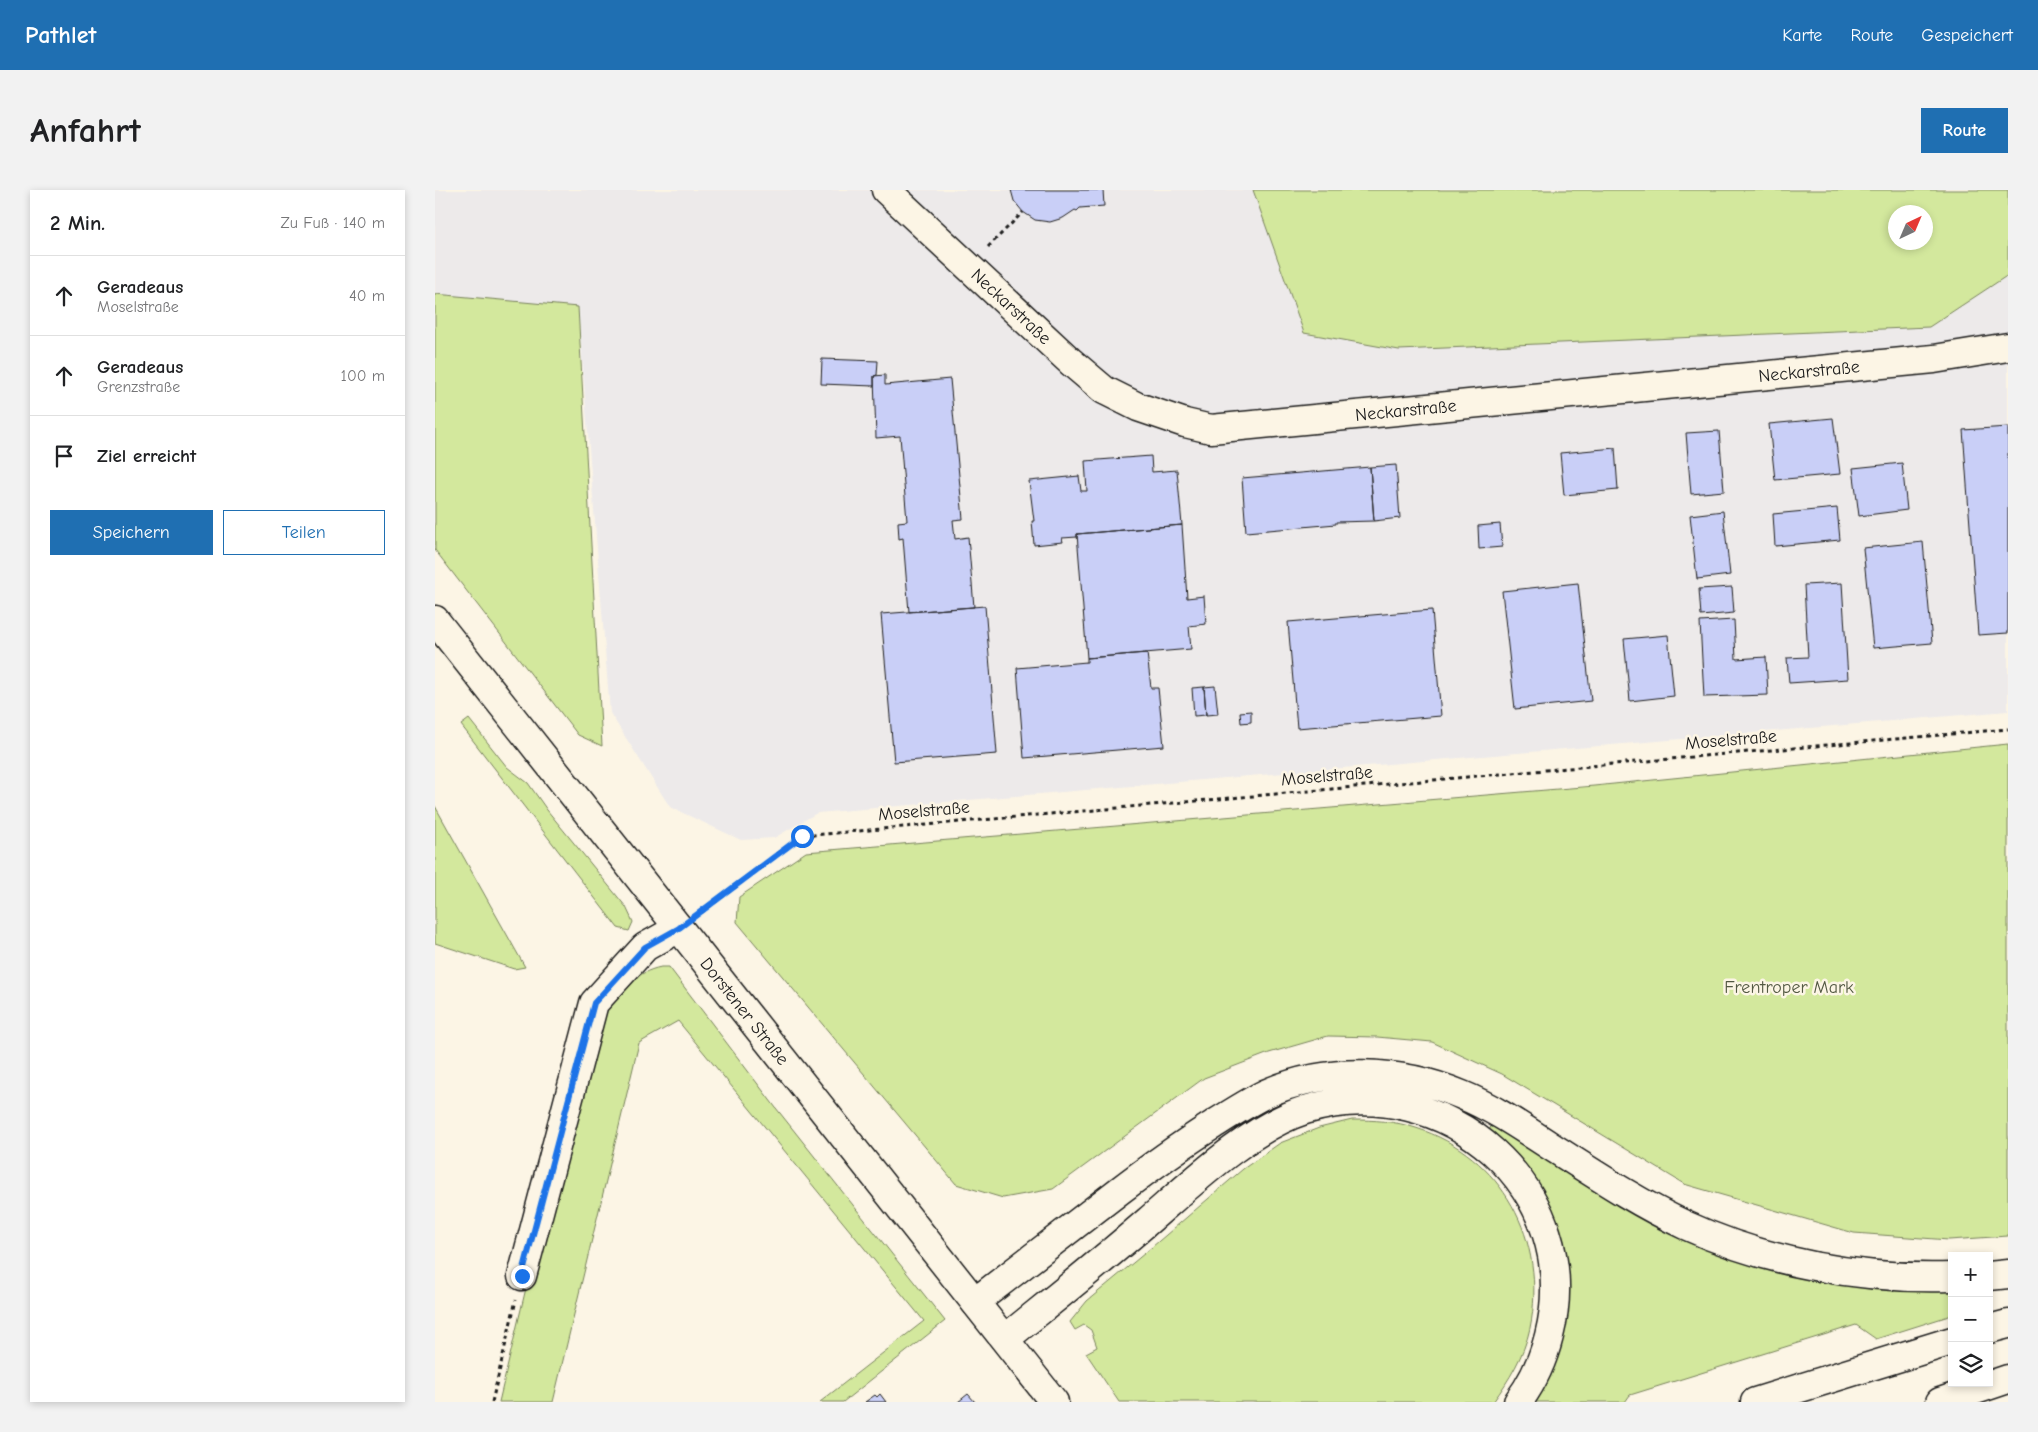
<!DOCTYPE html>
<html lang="de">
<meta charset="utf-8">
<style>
:root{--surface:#fff;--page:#f2f2f2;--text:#202124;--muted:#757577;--line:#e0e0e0;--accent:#1f6fb2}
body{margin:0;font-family:"Comic Neue",sans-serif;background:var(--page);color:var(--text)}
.controls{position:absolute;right:15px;bottom:15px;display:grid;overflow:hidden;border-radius:0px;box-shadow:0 2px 8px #0003}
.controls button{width:45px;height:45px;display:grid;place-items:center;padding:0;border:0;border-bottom:1px solid var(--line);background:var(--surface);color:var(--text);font:25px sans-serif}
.compass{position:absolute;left:1453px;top:15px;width:45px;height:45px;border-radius:50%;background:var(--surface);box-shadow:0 2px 8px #0003;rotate:44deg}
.stop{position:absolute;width:15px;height:15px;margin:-11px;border:4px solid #1a73e8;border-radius:50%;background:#fff}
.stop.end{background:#1a73e8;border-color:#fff;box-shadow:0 1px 5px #0008}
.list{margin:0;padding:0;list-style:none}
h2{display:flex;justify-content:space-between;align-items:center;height:65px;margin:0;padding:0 20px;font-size:21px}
h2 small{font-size:16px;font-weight:400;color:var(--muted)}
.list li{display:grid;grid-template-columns:32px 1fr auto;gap:15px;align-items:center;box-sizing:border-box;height:80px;padding:0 20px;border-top:1px solid var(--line)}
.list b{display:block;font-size:19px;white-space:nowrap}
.list p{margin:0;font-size:16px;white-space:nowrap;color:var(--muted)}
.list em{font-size:16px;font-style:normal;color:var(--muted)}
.actions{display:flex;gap:10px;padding:15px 20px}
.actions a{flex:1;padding:11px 0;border:1px solid var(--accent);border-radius:0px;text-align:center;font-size:18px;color:var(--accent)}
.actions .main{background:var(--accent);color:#fff}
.icon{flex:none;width:28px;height:28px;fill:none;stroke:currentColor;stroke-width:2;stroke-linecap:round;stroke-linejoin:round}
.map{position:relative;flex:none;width:1573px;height:1212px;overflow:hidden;border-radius:0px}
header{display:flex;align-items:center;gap:30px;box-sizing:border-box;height:70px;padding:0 25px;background:var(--accent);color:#fff}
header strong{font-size:24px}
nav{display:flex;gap:28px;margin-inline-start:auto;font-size:18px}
.intro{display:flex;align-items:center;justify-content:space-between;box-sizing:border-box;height:120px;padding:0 30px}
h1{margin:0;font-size:35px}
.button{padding:12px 22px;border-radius:0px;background:var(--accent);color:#fff;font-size:18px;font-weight:700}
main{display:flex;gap:30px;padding:0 30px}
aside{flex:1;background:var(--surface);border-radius:0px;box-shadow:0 2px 8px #0003}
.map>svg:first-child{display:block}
.built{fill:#edeaea;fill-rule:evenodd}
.green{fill:#d3e89d;stroke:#78825c;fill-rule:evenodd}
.building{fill:#c9cff7;stroke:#1c1c1c}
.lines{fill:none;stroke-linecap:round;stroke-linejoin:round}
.minor-casing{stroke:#1c1c1c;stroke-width:31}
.primary-casing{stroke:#1c1c1c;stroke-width:31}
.motorway-casing{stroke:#1c1c1c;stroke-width:31}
.path{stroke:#1c1c1c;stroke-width:3;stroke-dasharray:4 4;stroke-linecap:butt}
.minor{stroke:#fcf5e5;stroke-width:28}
.primary{stroke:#fcf5e5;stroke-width:28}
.motorway{stroke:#fcf5e5;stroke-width:28}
.route{stroke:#1a73e8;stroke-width:6}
.labels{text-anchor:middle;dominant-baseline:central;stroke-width:5;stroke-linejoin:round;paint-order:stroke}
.street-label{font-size:18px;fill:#1c1c1c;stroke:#fcf5e5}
.park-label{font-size:18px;fill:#535943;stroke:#fcf5e5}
</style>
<header>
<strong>Pathlet</strong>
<nav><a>Karte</a><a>Route</a><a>Gespeichert</a></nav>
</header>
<div class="intro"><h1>Anfahrt</h1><a class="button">Route</a></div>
<main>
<aside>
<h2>2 Min.<small>Zu Fuß · 140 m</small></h2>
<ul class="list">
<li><svg class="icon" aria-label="ahead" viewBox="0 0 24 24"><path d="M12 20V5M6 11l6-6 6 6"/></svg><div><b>Geradeaus</b><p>Moselstraße</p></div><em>40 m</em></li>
<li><svg class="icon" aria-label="ahead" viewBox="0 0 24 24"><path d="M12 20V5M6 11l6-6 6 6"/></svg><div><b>Geradeaus</b><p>Grenzstraße</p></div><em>100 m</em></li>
<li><svg class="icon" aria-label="arrive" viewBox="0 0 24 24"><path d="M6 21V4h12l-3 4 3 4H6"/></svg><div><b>Ziel erreicht</b></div></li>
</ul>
<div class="actions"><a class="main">Speichern</a><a>Teilen</a></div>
</aside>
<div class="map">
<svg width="1573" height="1212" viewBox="0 0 1573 1212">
<rect width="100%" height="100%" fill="#fcf5e5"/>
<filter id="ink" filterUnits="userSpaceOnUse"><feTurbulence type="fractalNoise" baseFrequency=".02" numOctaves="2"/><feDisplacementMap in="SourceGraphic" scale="10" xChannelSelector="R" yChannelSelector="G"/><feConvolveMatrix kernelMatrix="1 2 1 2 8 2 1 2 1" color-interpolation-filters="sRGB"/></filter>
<g filter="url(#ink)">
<path class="built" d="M 0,0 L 1573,0 L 1573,521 L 382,623 L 339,648 L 306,650 L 235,617 L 175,523 L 143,118 L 0,104 ZM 1460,22 L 1490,22 L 1490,52 L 1460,52 Z"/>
<path class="green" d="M 818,0 L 1573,0 L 1573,85 L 1494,137 L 964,160 L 869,143 ZM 1460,22 L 1490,22 L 1490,52 L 1460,52 Z
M 0,104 L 143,117 L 167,556 L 143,545 L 0,360 Z
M 34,529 L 72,577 L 93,593 L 112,620 L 191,717 L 198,732 L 194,741 L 183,738 L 26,535 Z
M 1573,554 L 1573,1046 L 1514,1050 L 1419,1043 L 1249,994 L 1067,884 L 997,852 L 942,847 L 893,846 L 834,863 L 769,888 L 618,999 L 568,1008 L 521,994 L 302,732 L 304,707 L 371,662 L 1159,596 Z
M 0,616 L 90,777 L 79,779 L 0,753 Z
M 226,777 L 234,777 L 341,918 L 510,1131 L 408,1212 L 385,1212 L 489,1131 L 243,831 L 204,853 L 118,1212 L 64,1212 L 91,1098 L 168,821 C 182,801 201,782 226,777 Z
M 917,930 C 939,930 960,931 981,938 C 1067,965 1113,1051 1095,1138 C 1089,1166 1074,1190 1058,1212 L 684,1212 L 651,1163 L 662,1157 L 656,1140 L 649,1135 L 640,1140 L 635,1132 L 652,1111 L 710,1063 L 808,979 L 845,953 L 884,938 Z
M 1058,933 L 1186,1016 L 1517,1097 L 1517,1125 L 1441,1149 L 1421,1135 L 1195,1205 L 1190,1212 L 1094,1212 L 1129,1107 L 1053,942 Z"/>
<path class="building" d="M 576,0 L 668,0 L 669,16 L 645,18 L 642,21 L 640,20 L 628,28 L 615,32 L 600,30 L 588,22 L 579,11 Z
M 387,169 L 443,171 L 442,185 L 439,186 L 439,196 L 386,194 Z
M 450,185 L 450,195 L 515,189 L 528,329 L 518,330 L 520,349 L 533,347 L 539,417 L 474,422 L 468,348 L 464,349 L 463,332 L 472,331 L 465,246 L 441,248 L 439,186 Z
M 1398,228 L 1405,284 L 1340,290 L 1334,234 Z
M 1573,237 L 1573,443 L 1543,445 L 1528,240 Z
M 1284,241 L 1289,301 L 1256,304 L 1251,243 Z
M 1180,258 L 1183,300 L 1129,305 L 1125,263 Z
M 716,266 L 717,282 L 742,280 L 747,335 L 642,344 L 642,347 L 627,348 L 628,352 L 599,355 L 597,331 L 599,331 L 594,291 L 644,286 L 646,301 L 652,301 L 650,271 Z
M 1467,273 L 1472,320 L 1424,326 L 1418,278 Z
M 961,275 L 965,328 L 939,331 L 935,277 Z
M 935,277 L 939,331 L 901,332 L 901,334 L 811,342 L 807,288 Z
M 1402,318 L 1405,350 L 1340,356 L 1338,324 Z
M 1288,321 L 1295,385 L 1262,389 L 1255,325 Z
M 1065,334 L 1067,357 L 1044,359 L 1043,336 Z
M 747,335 L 752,408 L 769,406 L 771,434 L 754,436 L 756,459 L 652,468 L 642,344 Z
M 1488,352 L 1497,453 L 1438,458 L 1428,358 Z
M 1143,393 L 1156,511 L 1080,519 L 1067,401 Z
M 1407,393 L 1413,489 L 1354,493 L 1352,468 L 1373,467 L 1369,395 Z
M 1297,397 L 1299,423 L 1266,426 L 1264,399 Z
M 550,416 L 562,564 L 459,572 L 446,424 Z
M 997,420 L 1006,526 L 862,538 L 853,432 Z
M 1299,430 L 1301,469 L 1331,467 L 1333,505 L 1269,507 L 1265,432 Z
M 1233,445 L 1239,506 L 1195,511 L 1189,449 Z
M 712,463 L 716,498 L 723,498 L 729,556 L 589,568 L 582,478 L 652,472 L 652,468 Z
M 780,496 L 783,524 L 771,525 L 769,497 Z
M 769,497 L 771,525 L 759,526 L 757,498 Z
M 816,521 L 816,532 L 806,533 L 805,522 Z
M 445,1204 L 451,1212 L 430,1212 L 440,1205 L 442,1207 Z
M 533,1204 L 540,1212 L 523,1212 Z"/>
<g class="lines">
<defs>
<g id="minor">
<path id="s1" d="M 451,0 L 636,172 L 669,200 L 703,217 L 750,233 L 776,239 L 1499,169 L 1573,157"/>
<path d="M 87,1086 L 159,813 L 210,757 L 244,738"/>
</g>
<g id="primary">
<path id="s2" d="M 0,430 L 619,1212"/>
</g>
<path id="motorway" d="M 1554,1086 L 1573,1084
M 540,1112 C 588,1075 636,1038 684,1001 C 713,979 742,958 773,938 C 792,926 810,914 830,904 C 892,876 965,879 1027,905 C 1059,918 1089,939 1117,957 C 1161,985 1203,1013 1250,1035 C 1333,1073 1426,1090 1517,1087
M 1554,1139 L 1573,1134
M 570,1149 C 618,1110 666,1072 713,1031 C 757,993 814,938 870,920 C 1011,877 1151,1000 1114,1146 C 1108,1170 1098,1192 1083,1212
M 1320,1212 L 1517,1151
M 1505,1212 L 1573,1189"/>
</defs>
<use href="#minor" class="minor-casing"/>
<use href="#primary" class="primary-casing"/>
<use href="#motorway" class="motorway-casing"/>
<path class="path" d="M 553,57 L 588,22
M 266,722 L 367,646 L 1573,539
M 57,1212 L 81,1110"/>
<use href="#minor" class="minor"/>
<use href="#primary" class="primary"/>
<use href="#motorway" class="motorway"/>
</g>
</g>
<g class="lines" filter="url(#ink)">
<path class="route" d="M 87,1086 L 159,813 L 210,757 L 244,738 L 367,646"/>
</g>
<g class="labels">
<g class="street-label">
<text stroke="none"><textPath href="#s1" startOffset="171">Neckarstraße</textPath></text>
<text stroke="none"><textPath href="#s1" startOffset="1011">Neckarstraße</textPath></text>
<text stroke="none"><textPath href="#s1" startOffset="606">Neckarstraße</textPath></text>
<text transform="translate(1296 550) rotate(-5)">Moselstraße</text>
<text transform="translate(892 586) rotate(-5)">Moselstraße</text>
<text transform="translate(489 621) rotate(-5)">Moselstraße</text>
<text stroke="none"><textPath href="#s2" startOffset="499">Dorstener Straße</textPath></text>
</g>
<g class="park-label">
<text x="1354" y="797">Frentroper Mark</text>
</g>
</g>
</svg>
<div class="controls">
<button>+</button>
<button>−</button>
<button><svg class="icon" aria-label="layers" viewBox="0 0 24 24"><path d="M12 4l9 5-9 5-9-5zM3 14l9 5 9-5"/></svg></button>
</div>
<svg class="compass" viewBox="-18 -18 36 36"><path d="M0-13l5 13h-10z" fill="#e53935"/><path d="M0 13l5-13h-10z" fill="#757577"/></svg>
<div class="stop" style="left:367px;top:646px"></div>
<div class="stop end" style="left:87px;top:1086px"></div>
</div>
</main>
